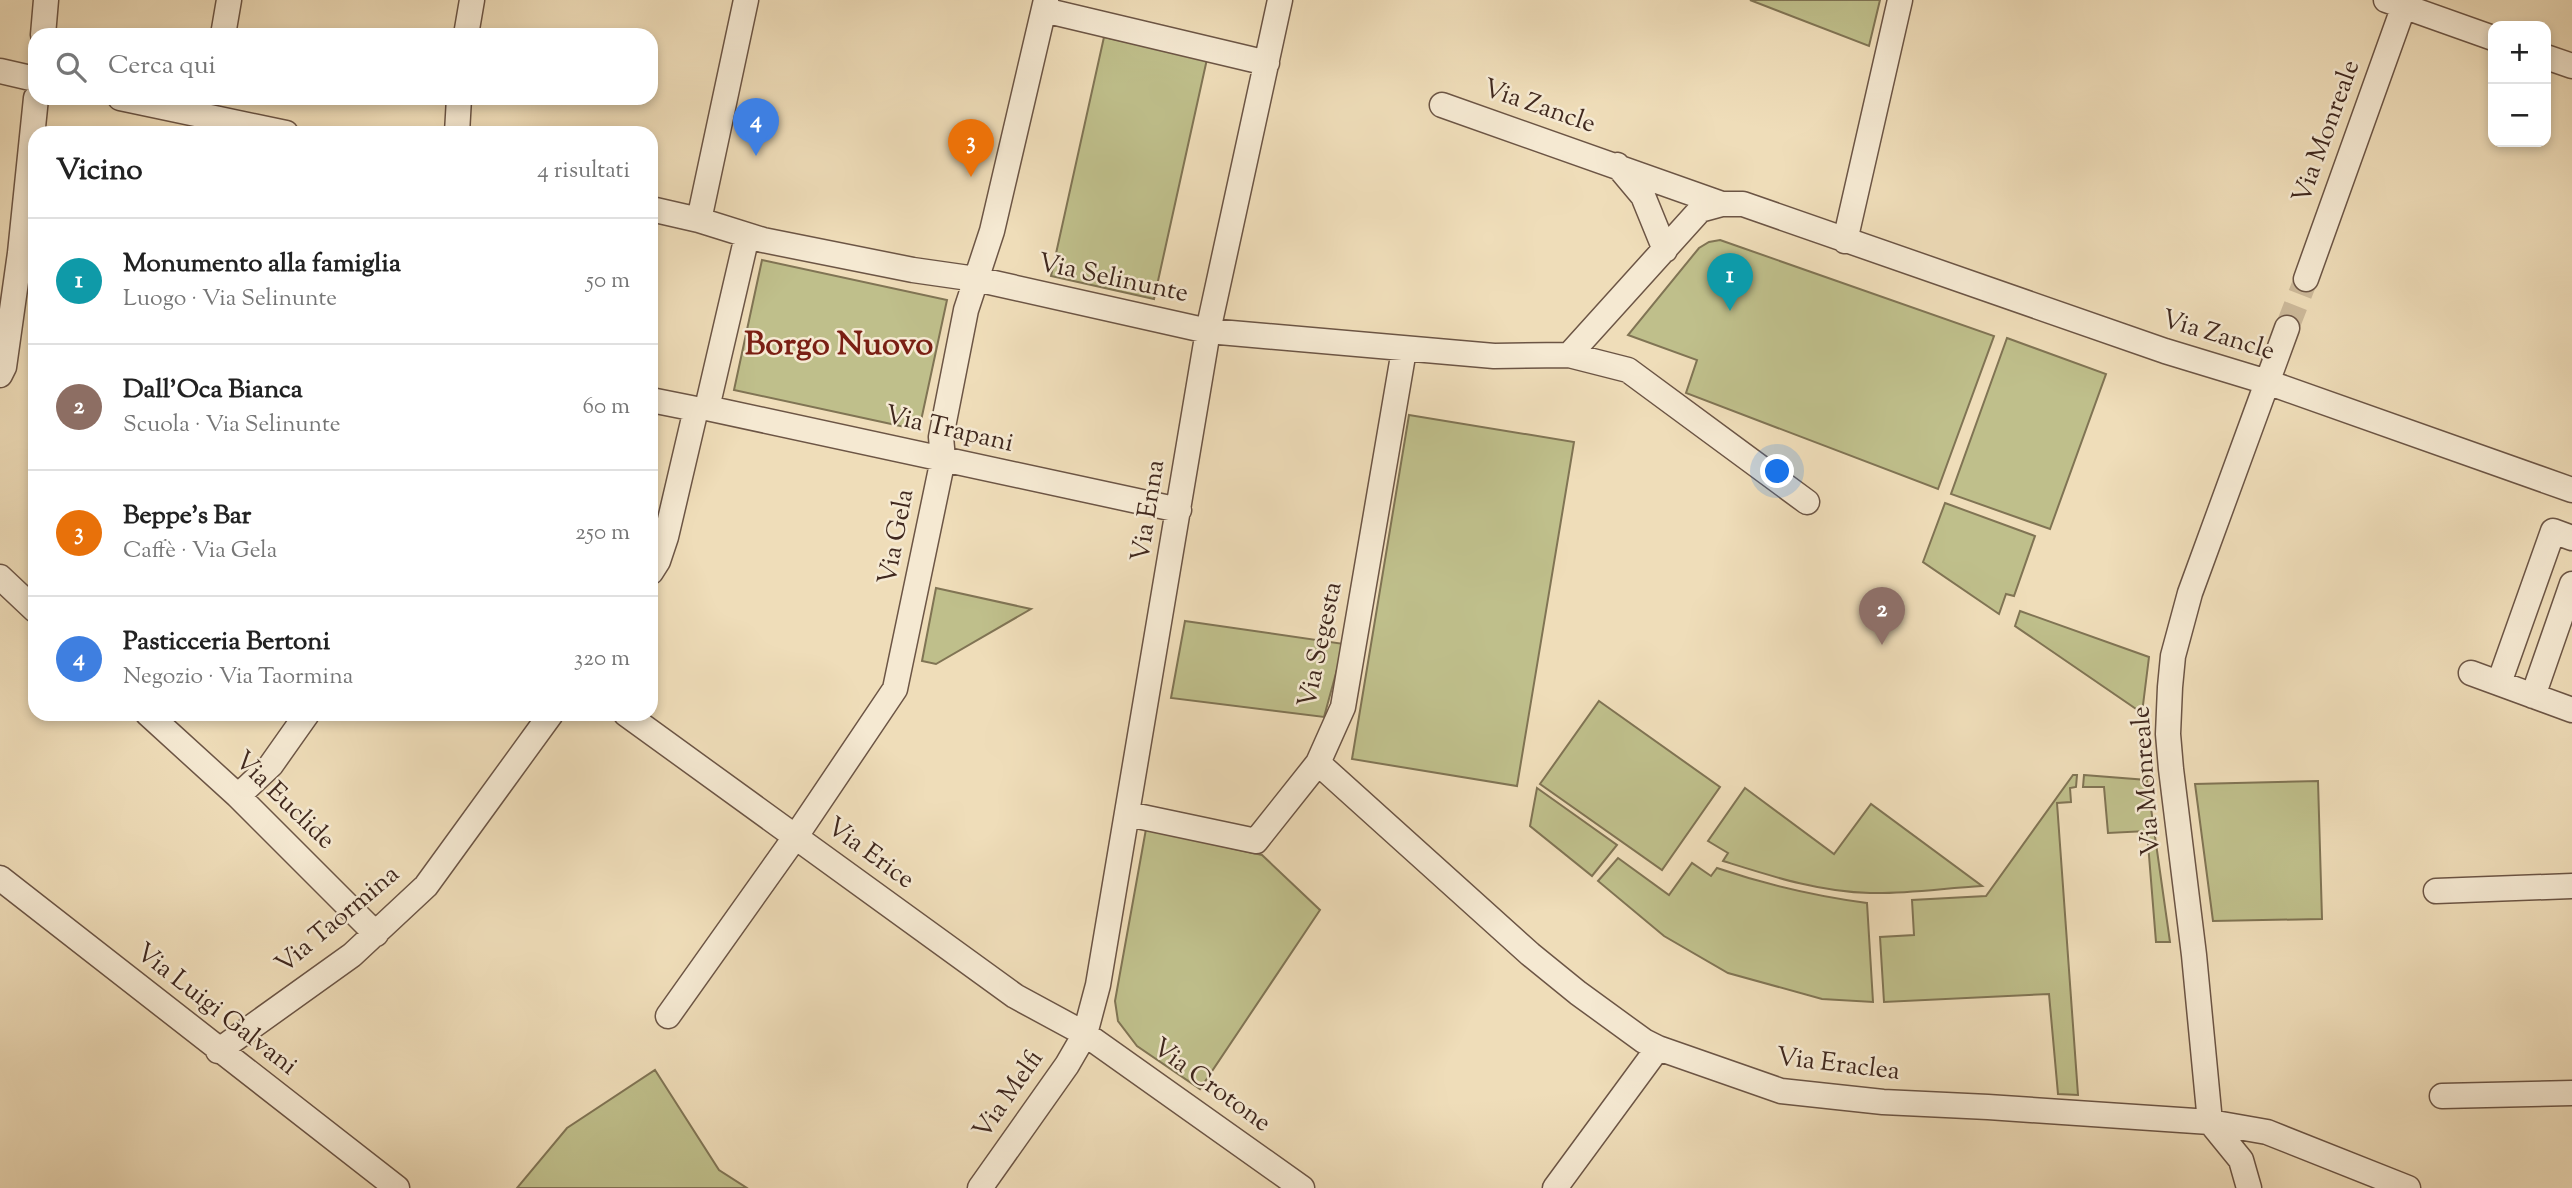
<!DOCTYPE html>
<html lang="it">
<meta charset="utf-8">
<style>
:root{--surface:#fff;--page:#f6f6f6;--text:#222;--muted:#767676;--line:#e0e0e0;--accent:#8f2418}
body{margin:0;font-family:"Sorts Mill Goudy",serif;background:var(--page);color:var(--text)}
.controls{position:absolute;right:21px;top:21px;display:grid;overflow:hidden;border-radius:14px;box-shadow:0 4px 10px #0003}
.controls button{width:63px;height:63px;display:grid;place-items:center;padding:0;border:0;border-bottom:2px solid var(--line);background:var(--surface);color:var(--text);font:35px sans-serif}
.you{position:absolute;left:1778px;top:472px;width:24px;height:24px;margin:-18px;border:5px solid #fff;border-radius:50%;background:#1a73e8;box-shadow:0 0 0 10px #1a73e833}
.badge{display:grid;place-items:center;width:46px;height:46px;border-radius:50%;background:var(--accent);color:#fff;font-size:23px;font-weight:700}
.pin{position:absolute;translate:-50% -58px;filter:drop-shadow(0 2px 4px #0008)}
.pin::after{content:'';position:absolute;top:37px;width:24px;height:21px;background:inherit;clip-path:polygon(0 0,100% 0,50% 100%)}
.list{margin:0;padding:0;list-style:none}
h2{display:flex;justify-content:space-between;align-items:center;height:91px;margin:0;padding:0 28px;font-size:30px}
h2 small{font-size:23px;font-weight:400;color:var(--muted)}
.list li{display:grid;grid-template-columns:46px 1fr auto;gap:21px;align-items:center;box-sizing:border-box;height:126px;padding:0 28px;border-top:2px solid var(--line)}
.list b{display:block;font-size:26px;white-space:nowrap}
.list p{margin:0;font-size:23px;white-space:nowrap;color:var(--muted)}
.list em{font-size:23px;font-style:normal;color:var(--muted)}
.icon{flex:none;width:38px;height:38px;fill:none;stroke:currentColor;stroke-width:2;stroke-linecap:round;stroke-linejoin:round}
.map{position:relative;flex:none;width:2572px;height:1188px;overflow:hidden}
.search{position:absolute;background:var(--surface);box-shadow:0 4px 10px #0003;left:28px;top:28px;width:630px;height:77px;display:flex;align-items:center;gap:18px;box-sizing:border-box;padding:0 24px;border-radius:21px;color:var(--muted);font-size:26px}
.panel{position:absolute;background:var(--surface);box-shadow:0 4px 10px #0003;left:28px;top:126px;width:630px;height:595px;border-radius:21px}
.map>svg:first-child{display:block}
.green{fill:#bfbf8b;stroke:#807454;stroke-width:2}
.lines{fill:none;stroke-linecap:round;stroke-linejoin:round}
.minor-tunnel{stroke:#ccb99a;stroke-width:24;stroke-dasharray:24 12;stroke-linecap:butt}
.minor-casing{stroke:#6c5545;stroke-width:27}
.minor{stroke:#f5e9d2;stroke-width:24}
.labels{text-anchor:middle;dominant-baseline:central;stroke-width:5;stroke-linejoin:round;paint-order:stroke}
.street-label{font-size:26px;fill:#40281e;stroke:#f5e9d2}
.district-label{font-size:33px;font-weight:bold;fill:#7a1f14;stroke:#f5e9d2}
</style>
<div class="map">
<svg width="2572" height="1188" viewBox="0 0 2572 1188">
<rect width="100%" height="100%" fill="#efddb9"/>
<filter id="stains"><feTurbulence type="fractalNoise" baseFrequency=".00286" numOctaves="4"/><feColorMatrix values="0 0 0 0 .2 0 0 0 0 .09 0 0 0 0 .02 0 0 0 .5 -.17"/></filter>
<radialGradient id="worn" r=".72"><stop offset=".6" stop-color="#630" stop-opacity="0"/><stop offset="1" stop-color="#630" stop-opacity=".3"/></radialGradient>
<path class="green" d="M 1750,0 L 1880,0 L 1869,46 Z
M 1104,37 L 1207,59 L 1154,299 L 1051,276 Z
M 1720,240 L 1994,336 L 1938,489 L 1686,393 L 1697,360 L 1628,335 L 1699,248 L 1709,242 Z
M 762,260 L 947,300 L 919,430 L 734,390 Z
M 2007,338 L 2106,374 L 2050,529 L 1951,494 Z
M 1409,415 L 1574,442 L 1517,786 L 1352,759 Z
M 1945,503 L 2035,536 L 2014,596 L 2006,594 L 1999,614 L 1923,562 Z
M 936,588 L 1031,609 L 936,664 L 922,661 Z
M 2020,611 L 2149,657 L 2142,713 L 2015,626 Z
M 1185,621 L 1344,644 L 1324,717 L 1171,698 Z
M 1599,701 L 1720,787 L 1662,870 L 1540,784 Z
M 2073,775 L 2077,775 L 2076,787 L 2070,788 L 2071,802 L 2057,803 L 2078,1095 L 2058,1094 L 2049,994 L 1884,1002 L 1880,937 L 1914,935 L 1912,900 L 1986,896 Z
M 2084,775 L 2147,780 L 2170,942 L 2156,942 L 2147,831 L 2108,833 L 2104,787 L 2083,787 Z
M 2318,781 L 2322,919 L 2213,921 L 2195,784 Z
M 1537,788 L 1617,845 L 1592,876 L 1530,826 Z
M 1745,788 L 1834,854 L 1871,804 L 1982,886 C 1945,888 1907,894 1870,893 C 1819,892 1771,876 1723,861 L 1728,853 L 1708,841 Z
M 1146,829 L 1262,855 L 1320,910 L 1200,1089 L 1137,1046 L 1118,1021 L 1115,1001 Z
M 1618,858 L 1669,895 L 1692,863 L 1711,876 L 1717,868 C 1767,885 1815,896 1867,903 L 1873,1002 L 1822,999 L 1728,973 L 1664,936 L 1598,881 Z
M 655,1070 L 719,1170 L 747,1188 L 517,1188 L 567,1128 Z"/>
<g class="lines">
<path class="minor-tunnel" d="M 2287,328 L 2306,279"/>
<defs>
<path id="minor" d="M 2386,0 L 2493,38
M 1044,10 L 1267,63
M 43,35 L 46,0
M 223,35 L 229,0
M 466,35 L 472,0
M 2546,57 L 2572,66
M 0,71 L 35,79
M 120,98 L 286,133
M 1442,105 L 1722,204 L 1743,204 L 2165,351 L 2267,382 L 2572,490
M 457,133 L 459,98
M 1617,165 L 1643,196 L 1665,250
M 651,209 L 699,220 L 763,240 L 913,270 L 976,279 L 1208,331 L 1494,356 L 1569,355 L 1700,210 L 1722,204
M 699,220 L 746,0
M 1845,241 L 1900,0
M 2306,279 L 2406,0
M 1569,355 L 1628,370 L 1807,502
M 0,375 L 4,367 L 20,253 L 36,98
M 651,400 L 696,409 L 707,408 L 1179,510
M 707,408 L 747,236
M 651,572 L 658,561 L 666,537 L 696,409
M 0,577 L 35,610
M 2471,673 L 2572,710
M 2499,683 L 2553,531 L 2572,538
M 2533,696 L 2572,584
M 148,714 L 238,796 L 376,934
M 626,714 L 1015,996 L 1085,1034 L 1302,1188
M 1318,763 L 1530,954 L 1578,993 L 1644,1041 L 1658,1048 L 1781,1091 L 1883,1102 L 1988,1107 L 2210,1122 L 2267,1132 L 2408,1188
M 238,796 L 271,765 L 307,714
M 1128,814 L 1256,841 L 1318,763 L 1343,707 L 1404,350
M 0,878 L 397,1188
M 2436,891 L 2572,886
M 668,1016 L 796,836 L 895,689 L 943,459 L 941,437 L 966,310 L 992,231 L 1046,0
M 218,1051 L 352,955 L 426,886 L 551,714
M 2442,1096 L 2572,1093
M 2210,1122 L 2194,955 L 2171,769 L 2168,734 L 2170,687 L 2173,656 L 2190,593 L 2287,328
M 2210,1122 L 2241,1160 L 2249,1188
M 980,1188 L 1067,1065 L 1085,1034 L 1098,985 L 1208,331 L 1280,0
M 1555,1188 L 1658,1048"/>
</defs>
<use href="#minor" class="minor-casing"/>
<use href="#minor" class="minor"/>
</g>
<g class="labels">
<g class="street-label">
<text transform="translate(1539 107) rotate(19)">Via Zancle</text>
<text transform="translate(2327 132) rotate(-70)">Via Monreale</text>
<text transform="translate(1113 279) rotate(12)">Via Selinunte</text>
<text transform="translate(2218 336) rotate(17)">Via Zancle</text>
<text transform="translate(949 430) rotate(13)">Via Trapani</text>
<text transform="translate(1149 511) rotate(-81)">Via Enna</text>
<text transform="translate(897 537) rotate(-79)">Via Gela</text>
<text transform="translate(1321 645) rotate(-78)">Via Segesta</text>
<text transform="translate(2147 781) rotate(-94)">Via Monreale</text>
<text transform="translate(284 801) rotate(44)">Via Euclide</text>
<text transform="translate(870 854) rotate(36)">Via Erice</text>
<text transform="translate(338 920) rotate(-40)">Via Taormina</text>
<text transform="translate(216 1010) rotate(38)">Via Luigi Galvani</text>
<text transform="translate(1838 1065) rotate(7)">Via Eraclea</text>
<text transform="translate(1211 1086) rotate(36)">Via Crotone</text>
<text transform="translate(1009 1095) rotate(-55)">Via Melfi</text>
</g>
<g class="district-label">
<text x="839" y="346">Borgo Nuovo</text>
</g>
</g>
<rect width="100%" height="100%" filter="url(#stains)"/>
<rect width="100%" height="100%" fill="url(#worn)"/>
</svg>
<div class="controls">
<button>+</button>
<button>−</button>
</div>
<div class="you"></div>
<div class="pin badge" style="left:1730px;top:311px;background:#0f9aa8">1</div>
<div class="pin badge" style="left:1882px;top:645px;background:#8d6e63">2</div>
<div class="pin badge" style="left:971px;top:177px;background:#e8710a">3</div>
<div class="pin badge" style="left:756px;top:156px;background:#3f7fe0">4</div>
<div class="search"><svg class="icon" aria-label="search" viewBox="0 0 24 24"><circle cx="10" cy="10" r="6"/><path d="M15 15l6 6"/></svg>Cerca qui</div>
<section class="panel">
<h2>Vicino<small>4 risultati</small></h2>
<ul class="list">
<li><span class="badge" style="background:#0f9aa8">1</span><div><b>Monumento alla famiglia</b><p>Luogo · Via Selinunte</p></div><em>50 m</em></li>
<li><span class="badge" style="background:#8d6e63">2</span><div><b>Dall'Oca Bianca</b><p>Scuola · Via Selinunte</p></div><em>60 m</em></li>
<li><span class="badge" style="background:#e8710a">3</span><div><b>Beppe's Bar</b><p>Caffè · Via Gela</p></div><em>250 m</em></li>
<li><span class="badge" style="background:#3f7fe0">4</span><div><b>Pasticceria Bertoni</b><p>Negozio · Via Taormina</p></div><em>320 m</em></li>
</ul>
</section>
</div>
